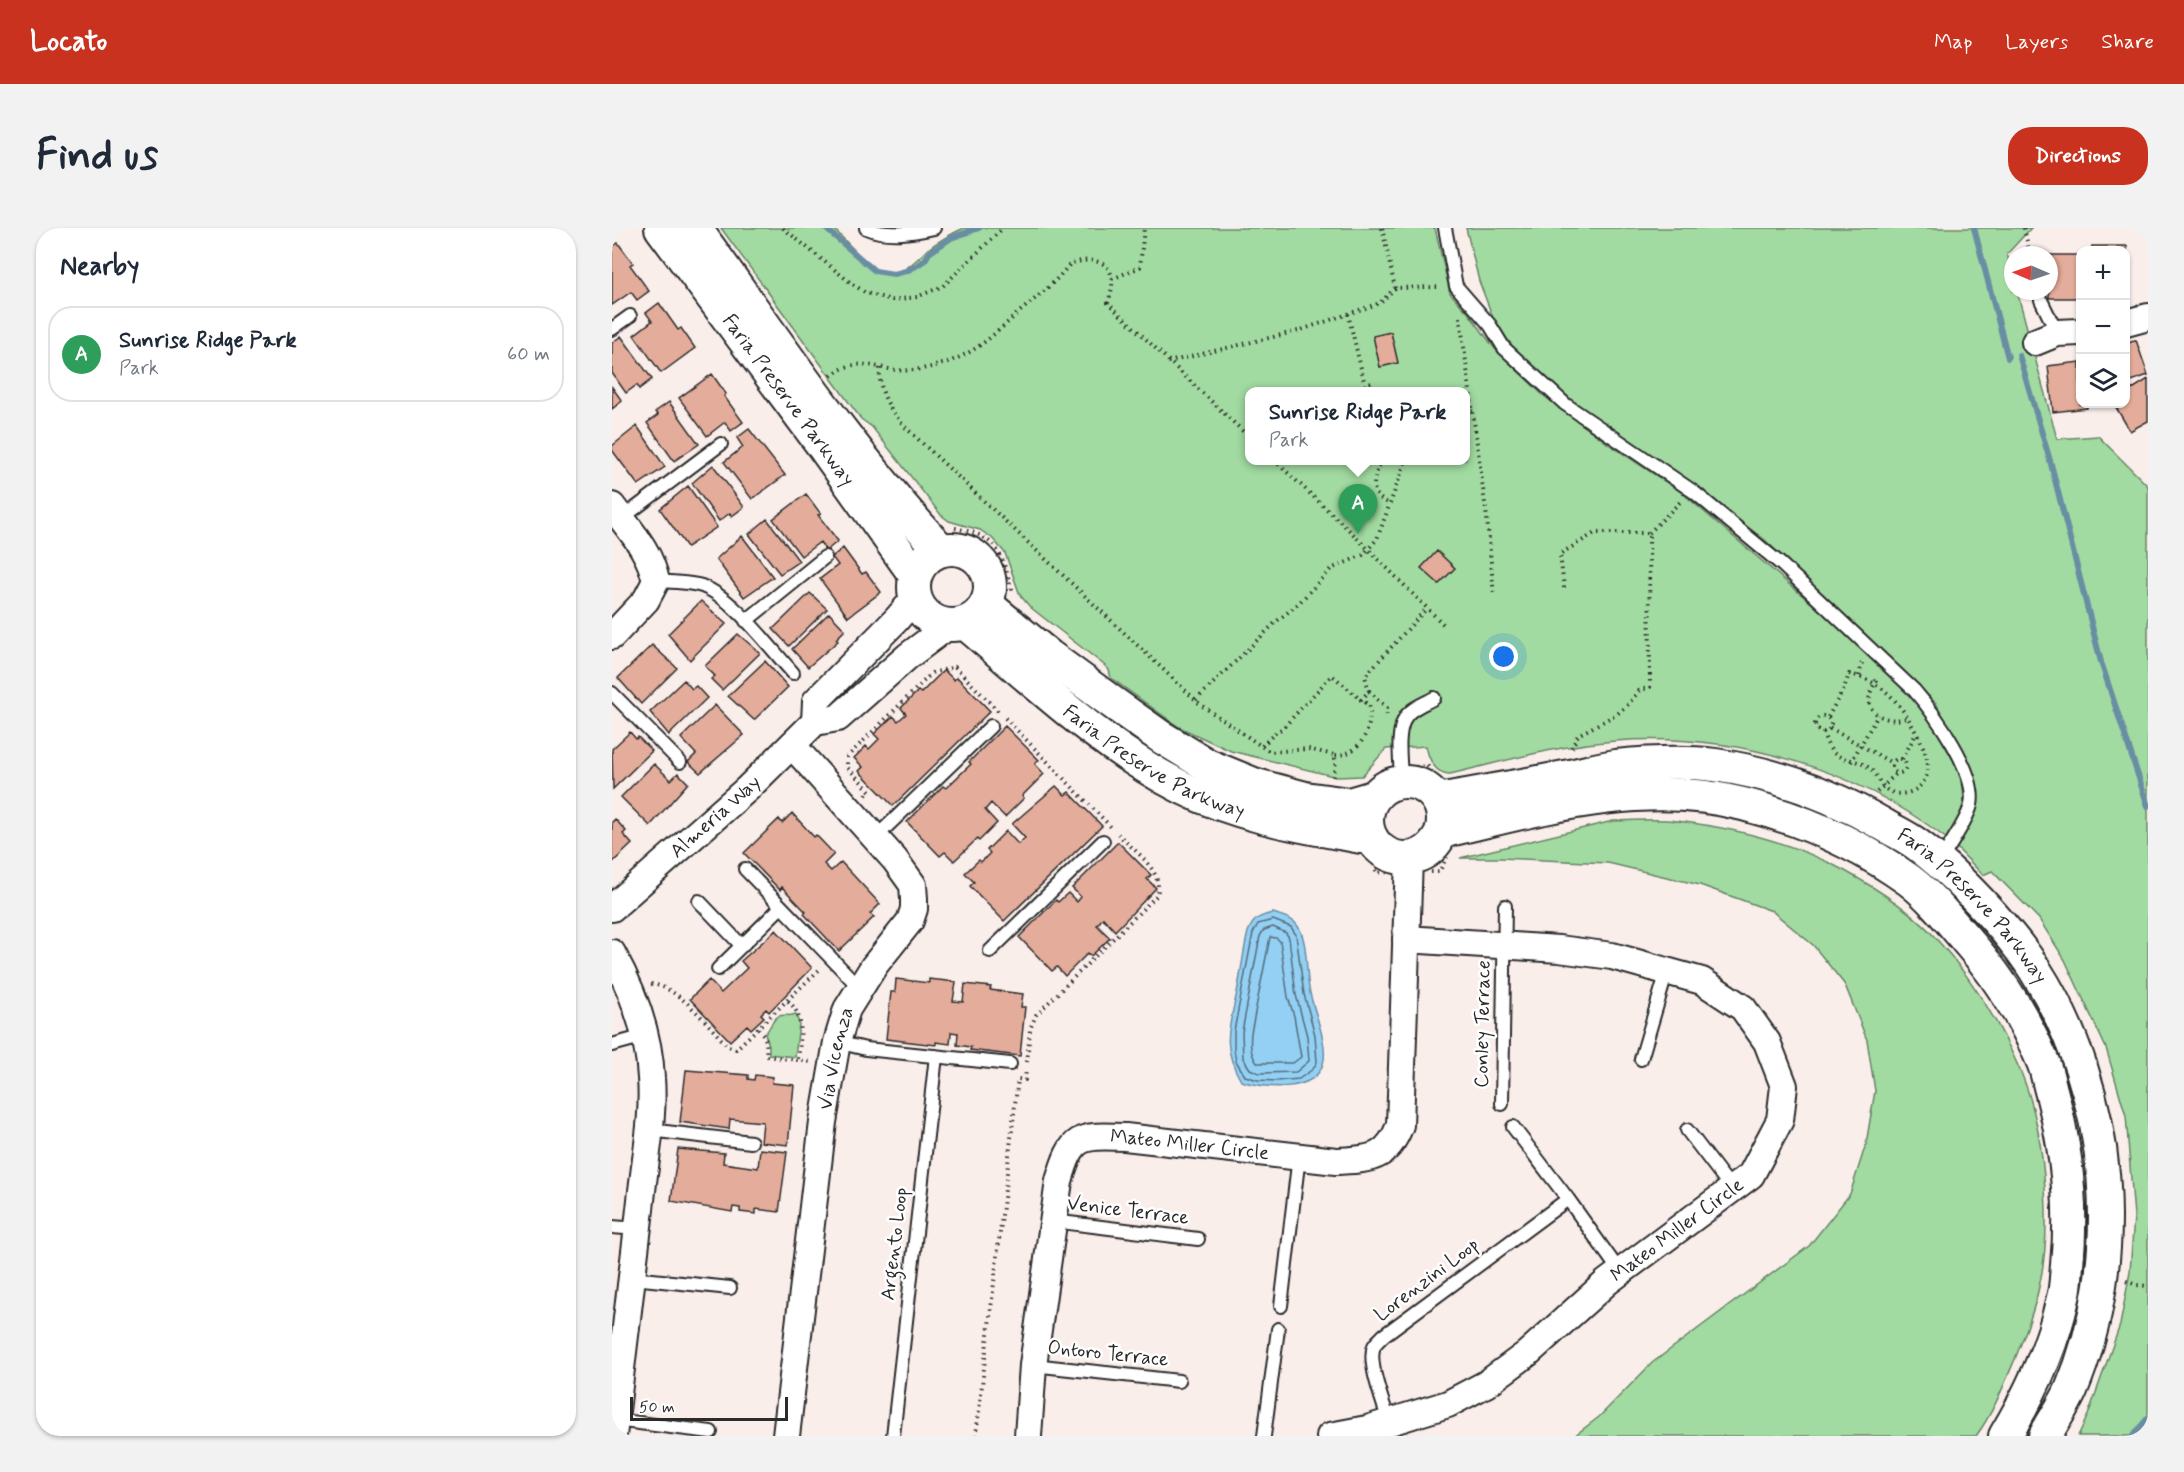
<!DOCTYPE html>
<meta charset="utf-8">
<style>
:root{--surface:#fff;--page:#f2f2f3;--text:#1f2937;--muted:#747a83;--line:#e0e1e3;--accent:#c8321e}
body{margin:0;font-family:Mynerve,sans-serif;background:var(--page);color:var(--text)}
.controls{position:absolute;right:18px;top:18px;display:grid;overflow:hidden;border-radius:12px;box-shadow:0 2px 4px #0004}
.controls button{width:54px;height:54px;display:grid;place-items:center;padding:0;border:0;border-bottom:2px solid var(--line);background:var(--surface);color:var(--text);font:30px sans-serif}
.compass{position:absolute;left:1392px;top:18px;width:54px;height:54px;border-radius:50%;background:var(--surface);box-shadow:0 2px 4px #0004;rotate:272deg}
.scale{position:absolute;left:18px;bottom:15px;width:158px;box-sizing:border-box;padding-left:6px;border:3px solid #2b2b2b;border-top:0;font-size:16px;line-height:21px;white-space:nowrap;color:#2b2b2b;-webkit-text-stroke:4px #fff;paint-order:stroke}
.you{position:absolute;left:892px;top:429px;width:21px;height:21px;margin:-15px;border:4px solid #fff;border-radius:50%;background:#1a73e8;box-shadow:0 0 0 9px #1a73e833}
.badge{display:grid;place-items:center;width:39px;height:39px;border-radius:50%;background:var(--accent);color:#fff;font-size:20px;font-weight:700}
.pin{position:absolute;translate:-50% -50px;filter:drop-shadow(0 2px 3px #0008)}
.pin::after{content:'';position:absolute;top:32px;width:21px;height:18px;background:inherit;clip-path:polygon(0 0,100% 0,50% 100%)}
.popup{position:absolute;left:633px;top:159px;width:225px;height:78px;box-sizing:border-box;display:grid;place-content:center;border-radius:12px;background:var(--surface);filter:drop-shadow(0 2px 4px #0005);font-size:20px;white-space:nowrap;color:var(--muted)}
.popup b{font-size:22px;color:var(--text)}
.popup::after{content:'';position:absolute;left:50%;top:100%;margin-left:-12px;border:12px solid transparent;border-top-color:var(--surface)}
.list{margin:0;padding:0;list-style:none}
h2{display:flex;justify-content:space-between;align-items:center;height:78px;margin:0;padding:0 24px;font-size:26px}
h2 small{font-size:20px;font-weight:400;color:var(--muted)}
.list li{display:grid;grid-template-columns:39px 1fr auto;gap:18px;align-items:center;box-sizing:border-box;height:96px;margin:0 12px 12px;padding:0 12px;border:2px solid var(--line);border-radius:24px}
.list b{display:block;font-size:22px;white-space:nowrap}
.list p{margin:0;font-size:20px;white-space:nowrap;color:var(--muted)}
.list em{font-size:20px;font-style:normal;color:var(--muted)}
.icon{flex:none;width:33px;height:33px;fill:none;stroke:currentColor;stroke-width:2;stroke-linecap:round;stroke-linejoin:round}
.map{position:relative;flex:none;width:1536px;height:1208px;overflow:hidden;border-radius:24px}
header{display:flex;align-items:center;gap:36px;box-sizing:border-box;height:84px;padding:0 30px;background:var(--accent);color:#fff}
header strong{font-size:28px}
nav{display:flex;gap:33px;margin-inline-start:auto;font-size:21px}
.intro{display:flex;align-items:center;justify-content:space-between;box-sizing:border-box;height:144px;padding:0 36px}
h1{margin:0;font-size:42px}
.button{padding:15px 27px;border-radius:24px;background:var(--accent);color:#fff;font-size:21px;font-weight:700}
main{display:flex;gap:36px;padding:0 36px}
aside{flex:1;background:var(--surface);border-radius:24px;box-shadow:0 2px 4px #0004}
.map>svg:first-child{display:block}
.green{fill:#a1dba1;stroke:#668366;stroke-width:1.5;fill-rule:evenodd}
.water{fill:#93d0f4;stroke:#698ea4;stroke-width:1.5}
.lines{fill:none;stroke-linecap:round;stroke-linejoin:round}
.shore{stroke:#556d7b;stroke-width:1.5}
.stream{stroke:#698ea4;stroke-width:6}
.building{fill:#e4ac9a;stroke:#2b2b2b;stroke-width:1.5}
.service-casing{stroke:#2b2b2b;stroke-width:16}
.minor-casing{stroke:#2b2b2b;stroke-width:30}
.tertiary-casing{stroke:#2b2b2b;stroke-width:36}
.path{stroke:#2b2b2b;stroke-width:4;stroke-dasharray:1.5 4.5;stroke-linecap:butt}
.service{stroke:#fff;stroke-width:12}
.minor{stroke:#fff;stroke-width:26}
.tertiary{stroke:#fff;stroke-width:32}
.labels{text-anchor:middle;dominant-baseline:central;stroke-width:5;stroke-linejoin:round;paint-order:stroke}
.street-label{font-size:20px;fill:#2b2b2b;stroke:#fff}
</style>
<header>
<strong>Locato</strong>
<nav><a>Map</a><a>Layers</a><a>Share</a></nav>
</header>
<div class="intro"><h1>Find us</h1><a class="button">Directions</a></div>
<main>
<aside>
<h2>Nearby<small></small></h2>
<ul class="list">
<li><span class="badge" style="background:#2e9e5b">A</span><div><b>Sunrise Ridge Park</b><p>Park</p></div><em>60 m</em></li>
</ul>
</aside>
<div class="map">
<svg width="1536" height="1208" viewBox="0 0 1536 1208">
<rect width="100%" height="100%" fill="#faeeeb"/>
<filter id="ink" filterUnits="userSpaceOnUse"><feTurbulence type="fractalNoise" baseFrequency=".0167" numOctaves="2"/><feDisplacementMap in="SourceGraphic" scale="12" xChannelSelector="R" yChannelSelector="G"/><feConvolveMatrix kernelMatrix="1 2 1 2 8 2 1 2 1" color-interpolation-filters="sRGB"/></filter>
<g filter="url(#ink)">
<path class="green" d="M 109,0 L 221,0 C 231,10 257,40 269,44 C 289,51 304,32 316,21 C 328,12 339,6 352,0 L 823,0 L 838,65 L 858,87 L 883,121 L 932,168 L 995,215 L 1069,264 L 1211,385 L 1311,479 L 1344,537 L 1351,559 L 1352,574 L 1346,592 L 1335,611 C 1242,539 1120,504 1003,513 C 947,517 893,533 838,546 C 823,546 817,532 814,518 L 774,521 L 750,548 L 725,549 L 619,523 L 567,499 L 499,450 L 497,442 L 492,437 L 418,379 L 408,367 L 393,325 L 380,310 L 368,302 L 337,293 L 329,287 L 260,199 L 249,191 ZM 638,164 L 854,164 L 854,232 L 638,232 Z
M 854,0 L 1419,0 L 1395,26 L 1401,48 L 1401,63 L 1405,63 L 1445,211 L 1486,208 L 1536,258 L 1536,1208 L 1466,1208 L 1476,1187 L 1508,1097 L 1518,1044 L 1522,988 L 1514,888 L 1494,820 L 1453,732 L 1427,691 L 1380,643 L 1371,647 L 1345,620 L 1355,599 L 1364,565 L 1362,547 L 1324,475 L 1152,311 L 952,167 L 907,127 L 883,95 L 867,53 Z
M 1001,593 C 1022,593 1044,590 1065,593 C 1122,600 1183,615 1233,643 C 1262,659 1299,683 1321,707 C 1357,746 1386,792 1407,840 C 1432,895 1441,995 1428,1054 C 1423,1081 1413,1106 1403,1131 C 1392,1157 1381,1185 1364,1208 L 962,1208 L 987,1189 L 1040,1135 L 1197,1018 L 1238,966 L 1254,916 L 1263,863 L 1255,812 L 1233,757 L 1201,717 L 1160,683 L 1088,657 L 996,635 L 888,630 L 848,630 Z
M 184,786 L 187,796 L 183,829 L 157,826 L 157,817 L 153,806 C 158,801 160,791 167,788 C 173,786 178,789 184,786 Z"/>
<path class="water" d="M 661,685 C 670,688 680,690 685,697 C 697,712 693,746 698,765 C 702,784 717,817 711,836 C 702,866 650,860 629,853 C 606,813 620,795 627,754 C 630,737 632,720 636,704 C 641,691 647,688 661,685 Z"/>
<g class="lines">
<path class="shore" d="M 661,692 L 679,699 L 684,707 L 692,766 L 703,807 L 705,834 L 701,841 L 687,851 L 664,853 L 646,852 L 633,848 L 624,833 L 622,821 L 622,803 L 641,705 L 646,696 Z
M 661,699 L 674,705 L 677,710 L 684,767 L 695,808 L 697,833 L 684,844 L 647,845 L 638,841 L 631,830 L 630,804 L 648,708 L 652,702 Z
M 658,709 L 664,710 L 668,713 L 676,769 L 682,788 L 689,829 L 681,835 L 645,835 C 638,825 638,816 639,805 Z"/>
<path class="stream" d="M 213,0 L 263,43 L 282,46 L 294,43 L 304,38 L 313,32 L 317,25 L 339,10 L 367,0
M 1362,0 L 1396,130
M 1407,127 L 1439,236 L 1489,434
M 1490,437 L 1536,578
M 1521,1208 L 1536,1190"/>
</g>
<path class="building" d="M 6,15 L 21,35 L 18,37 L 37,63 L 25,72 L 19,64 L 0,77 L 0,19 Z
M 1480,18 L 1515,18 L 1515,63 L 1514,63 L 1514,22 L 1480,22 Z
M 1438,27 L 1468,27 L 1468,70 L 1437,70 Z
M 47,75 L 66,102 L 69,100 L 83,120 L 49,145 L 22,107 L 40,93 L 34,85 Z
M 779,104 L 786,135 L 768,139 L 761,108 Z
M 9,108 L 40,151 L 27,161 L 25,157 L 14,165 L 0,145 L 0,115 Z
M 1524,112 L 1536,147 L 1514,155 L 1514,116 Z
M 1468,134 L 1468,176 L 1475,176 L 1475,180 L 1441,184 L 1436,138 Z
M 100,146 L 114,166 L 112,168 L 131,194 L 119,203 L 113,194 L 95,208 L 67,170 Z
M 1536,151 L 1536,193 L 1518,203 L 1502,176 L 1514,176 L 1514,165 Z
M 0,159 L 10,173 L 0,181 Z
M 57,174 L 87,216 L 62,233 L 35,195 L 46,187 L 43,184 Z
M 25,198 L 53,239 L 26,257 L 0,222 L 0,218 Z
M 137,201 L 173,247 L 140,271 L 112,234 L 131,219 L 125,210 Z
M 101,237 L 132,279 L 120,288 L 118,285 L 107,293 L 80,255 Z
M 76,258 L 105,299 L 75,319 L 48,281 Z
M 194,266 L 209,286 L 206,287 L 226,313 L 214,323 L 208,314 L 189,328 L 161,291 Z
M 155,291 L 187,333 L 168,346 L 137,306 Z
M 130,308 L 161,349 L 132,369 L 104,331 Z
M 231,320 L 250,346 L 254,344 L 269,364 L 236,389 L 208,351 L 226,337 L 220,329 Z
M 825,323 L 843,340 L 827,356 L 809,340 Z
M 198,365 L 215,381 L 177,418 L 161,401 Z
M 89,373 L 114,396 L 78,432 L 56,406 Z
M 217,385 L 233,402 L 224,411 L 226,413 L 196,439 L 180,421 Z
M 126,406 L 148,425 L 110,462 L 99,451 L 103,448 L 93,438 Z
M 40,417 L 65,440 L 29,476 L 6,450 Z
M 153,433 L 176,459 L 142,492 L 116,468 Z
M 332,442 L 342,452 L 345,449 L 378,483 L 281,578 L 247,543 L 251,539 L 242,530 L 254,518 L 257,521 L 267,511 L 262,506 L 281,488 L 286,493 L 294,486 L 289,480 L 306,463 L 309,465 Z
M 72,452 L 80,461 L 84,458 L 95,470 L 57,507 L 38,484 Z
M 103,477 L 132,507 L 88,545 L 76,534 L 84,526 L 69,510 Z
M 393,498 L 427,532 L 423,536 L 432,546 L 410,568 L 412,570 L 393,589 L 379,575 L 373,582 L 385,595 L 367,613 L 365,611 L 342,633 L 333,624 L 328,628 L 295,594 L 331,558 L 334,560 L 359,536 L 357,534 Z
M 18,504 L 24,511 L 26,509 L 40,523 L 1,561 L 0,521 Z
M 42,536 L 59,552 L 66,545 L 76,555 L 38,598 L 9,569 Z
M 444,558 L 453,567 L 457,564 L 490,598 L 392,693 L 358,658 L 362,654 L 353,645 L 367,632 L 369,634 L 378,625 L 375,622 L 394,603 L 406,616 L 413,610 L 400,596 Z
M 180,585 L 202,609 L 204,607 L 222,626 L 212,636 L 219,643 L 229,634 L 268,676 L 258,686 L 262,689 L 227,723 L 192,686 L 194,684 L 170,659 L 168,662 L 132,625 L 167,591 L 170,595 Z
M 3,591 L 14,603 L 11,606 L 20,616 L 0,635 L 0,594 Z
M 506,614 L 539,647 L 535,651 L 544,660 L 503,703 L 491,690 L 485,697 L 498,710 L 479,728 L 476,725 L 453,748 L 445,739 L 440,743 L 407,709 L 444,672 L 446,674 L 456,665 L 465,674 L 469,669 L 460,660 Z
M 164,702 L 200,740 L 157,784 L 154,781 L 149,786 L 152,789 L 139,801 L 135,797 L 118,813 L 78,771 L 97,752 L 109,765 L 135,740 L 129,733 Z
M 284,751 L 317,755 L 317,751 L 344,754 L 341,773 L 351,774 L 353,756 L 379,759 L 378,762 L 411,766 L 409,779 L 413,779 L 408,828 L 358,822 L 359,819 L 345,817 L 346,805 L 339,804 L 338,816 L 324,814 L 324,817 L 274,811 L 279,764 L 283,764 Z
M 74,842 L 136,847 L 136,851 L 142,852 L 143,847 L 161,849 L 160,855 L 182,857 L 176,917 L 149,914 L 151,894 L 118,891 L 117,901 L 68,894 Z
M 66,921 L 112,925 L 111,935 L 146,940 L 148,921 L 175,924 L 167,984 L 144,981 L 144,986 L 128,984 L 128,980 L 121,979 L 120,984 L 59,973 Z"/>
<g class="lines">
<defs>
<path id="service" d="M 254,0 C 275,9 300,5 322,0
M 833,0 L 844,58 L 878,97 L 892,120 L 953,176 L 1082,264 L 1170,337 L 1302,462 C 1322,485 1366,545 1359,577 C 1355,593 1336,620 1327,635
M 1429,72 L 1445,105
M 0,101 L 18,88
M 9,291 L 109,216
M 44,353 C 58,354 73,354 86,357 C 117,364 159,421 181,445
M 134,393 L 213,329
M 0,465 L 68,534
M 789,553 C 789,535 784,509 792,492 C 796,481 812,476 822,470
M 263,610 L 379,498
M 133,641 L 248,760
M 87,673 L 130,718
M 378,723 L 491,613
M 106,741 L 169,679
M 225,814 L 254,821 L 398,836
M 0,817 L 33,808
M 1029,831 L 1055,743
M 890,876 L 893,678
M 901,899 L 956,971 L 1008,1044
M 37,902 L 139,914
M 1075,902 L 1120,961
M 441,993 L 586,1011
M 0,999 L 26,1001
M 21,1050 L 118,1060
M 669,1078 L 687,928
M 421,1137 L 567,1153
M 3,1192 L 99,1204
M 777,1194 C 772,1176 755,1135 762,1118 C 764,1114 769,1110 772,1107 L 956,971
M 281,1208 L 324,828
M 652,1208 L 666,1101"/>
<g id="minor">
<path d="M 1514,95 L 1536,89"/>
<path d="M 1423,114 L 1445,105 L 1468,104"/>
<path d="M 0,278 C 19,304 37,321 44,353 L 34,372 L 0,408"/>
<path d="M 203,494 L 204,473 L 284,392 L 303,370"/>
<path id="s1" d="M 0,680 L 135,561 L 203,494 L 226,490 L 296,428 L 336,398"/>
<path d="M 0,725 C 21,763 37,806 39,850 C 42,888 34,926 30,963 C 21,1045 11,1127 1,1208"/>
<path id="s2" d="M 174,1208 L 211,894 L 225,814 L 235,781 L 262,738 L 298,693 L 302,681 L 302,671 L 301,657 L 283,632 L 180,517"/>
<path id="s3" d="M 416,1208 L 421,1137 L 447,953 C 460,908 466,907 513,909 L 724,933 C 758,931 775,932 788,897 L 797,630"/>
<path id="s4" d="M 718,1208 L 755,1201 L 836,1176 L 874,1156 L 916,1125 L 995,1054 L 1139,947 L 1168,892 L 1172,858 L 1155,814 L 1131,780 L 1090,753 L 1000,728 L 947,721 L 794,711"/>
</g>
<g id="tertiary">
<path id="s5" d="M 49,0 L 208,214 L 303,347"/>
<path d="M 83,0 C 162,109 237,223 329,322"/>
<circle cx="340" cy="359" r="38"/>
<path d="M 374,376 L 437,428 L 501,475 L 549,509 L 595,537 L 644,557 L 693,570 L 737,576 L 761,569"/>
<path id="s6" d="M 353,395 C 422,453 490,519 571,560 C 630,590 696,599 760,611"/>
<circle cx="793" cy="592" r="38"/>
<path id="s7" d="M 826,572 C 870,564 914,557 958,548 C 973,545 988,540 1004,538 C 1035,535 1071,533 1103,537 C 1163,545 1220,567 1272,597 C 1282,603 1293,608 1303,615 C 1343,644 1396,700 1423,742 C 1501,864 1515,1029 1459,1162 C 1452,1178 1441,1193 1433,1208"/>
<path d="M 829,604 C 928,581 1029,550 1131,576 C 1190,591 1247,616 1297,652 C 1317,667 1335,689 1351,708 C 1384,745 1412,788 1431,834 C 1435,844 1437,856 1440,866 C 1455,923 1461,979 1455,1037 C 1454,1048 1454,1060 1451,1070 C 1440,1120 1419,1165 1393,1208"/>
</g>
</defs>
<use href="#service" class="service-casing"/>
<use href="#minor" class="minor-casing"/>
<use href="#tertiary" class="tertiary-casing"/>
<path class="path" d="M 171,0 L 239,55 L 254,65 L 280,72 L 305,69 L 331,58 L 391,0
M 770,0 L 783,60 L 828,59
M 1412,0 L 1418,27
M 500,51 L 528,39 L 532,0
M 736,86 L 753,157 L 760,155 L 762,164
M 848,89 L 875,290 L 882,368
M 556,134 L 686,103 L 768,75 L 783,60
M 268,140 C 266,163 277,180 291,197 L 589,477 L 658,524 L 696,521 L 722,527
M 219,148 C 249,124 268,146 302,142 C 320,140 339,134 354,126 C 373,116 389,100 405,86 C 424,70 443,55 458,36 C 474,30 498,30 500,51 C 501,59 498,68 496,75 L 638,210
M 854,184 L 861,183
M 662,232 L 734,299 L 831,396
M 770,232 C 761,250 755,268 779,276
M 343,300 C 390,309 388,327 401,364
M 1037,305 L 1068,274
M 952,360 L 948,326 L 983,305 L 1037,305 L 1038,459 L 1027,463 L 1014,479 L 1005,486 L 966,507 L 959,521
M 1247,448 L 1250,434
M 757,463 L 753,448 L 815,380
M 584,472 L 665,393 L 686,376 L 719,341 L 751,327 L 765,311 L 794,232
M1203 496a8 8 0 1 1 16 0a8 8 0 1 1-16 0Z
M 1216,489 L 1233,458 L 1237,446 C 1265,452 1281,467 1296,490
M 393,490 L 499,599
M 1218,500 L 1280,535
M 1211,504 C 1221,539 1235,525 1256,539 C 1266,546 1268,562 1282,565 C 1289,567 1298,565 1304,561 C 1330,544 1307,510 1296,490 C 1279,495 1253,489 1258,466 C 1259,461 1264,454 1266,448
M 650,518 L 665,503 L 670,501 L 720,447 L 749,472
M1280 538a7 7 0 1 1 14 0a7 7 0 1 1-14 0Z
M 1290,531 L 1304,506
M 1239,534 L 1266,487
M 804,539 L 815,537 L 823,548
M 721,549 L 724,534 L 722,527 C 748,529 762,498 757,477 L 749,472 L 757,463 L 775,480 L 774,491
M 1265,564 L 1285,545
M 254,567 L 258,563 L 235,539 L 235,529 L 320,445 L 343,439 L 386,483
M 762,636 L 765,645 L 775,644
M 819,644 L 827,644 L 835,629
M 39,756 C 68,759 96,798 116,818 L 124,821 L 208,741
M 176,773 C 194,789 188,810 186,832
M 146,801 C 155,809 155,817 154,828 L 200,834
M 415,834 L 418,801 L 424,787 L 545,667 C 552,642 522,623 506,606
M 1514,1053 L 1525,1057 L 1536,1058
M 364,1208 L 406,851 L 413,852 L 414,841"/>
<use href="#service" class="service"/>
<use href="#minor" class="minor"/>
<use href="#tertiary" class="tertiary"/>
</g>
</g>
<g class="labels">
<g class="street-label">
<text stroke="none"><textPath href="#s5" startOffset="214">Faria Preserve Parkway</textPath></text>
<text stroke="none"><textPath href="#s6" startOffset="236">Faria Preserve Parkway</textPath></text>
<text stroke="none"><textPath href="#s1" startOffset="138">Almeria Way</textPath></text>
<text stroke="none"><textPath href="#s7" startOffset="582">Faria Preserve Parkway</textPath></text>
<text transform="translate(871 796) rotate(-89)">Conley Terrace</text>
<text stroke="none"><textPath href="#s2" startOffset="381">Via Vicenza</textPath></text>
<text stroke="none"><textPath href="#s3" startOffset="414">Mateo Miller Circle</textPath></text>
<text transform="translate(516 983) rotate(7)">Venice Terrace</text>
<text stroke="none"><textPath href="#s4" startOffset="411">Mateo Miller Circle</textPath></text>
<text transform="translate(283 1016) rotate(-83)">Argento Loop</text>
<text transform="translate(815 1052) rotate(-37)">Lorenzini Loop</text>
<text transform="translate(496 1126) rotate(6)">Ontoro Terrace</text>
</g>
</g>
</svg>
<div class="controls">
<button>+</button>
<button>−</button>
<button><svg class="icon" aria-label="layers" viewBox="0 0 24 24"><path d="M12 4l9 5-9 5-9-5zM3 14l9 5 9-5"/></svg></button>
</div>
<svg class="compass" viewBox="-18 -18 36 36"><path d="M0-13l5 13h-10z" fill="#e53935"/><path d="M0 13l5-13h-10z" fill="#747a83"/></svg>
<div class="scale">50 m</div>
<div class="you"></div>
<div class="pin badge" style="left:746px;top:306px;background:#2e9e5b">A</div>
<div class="popup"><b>Sunrise Ridge Park</b>Park</div>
</div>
</main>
